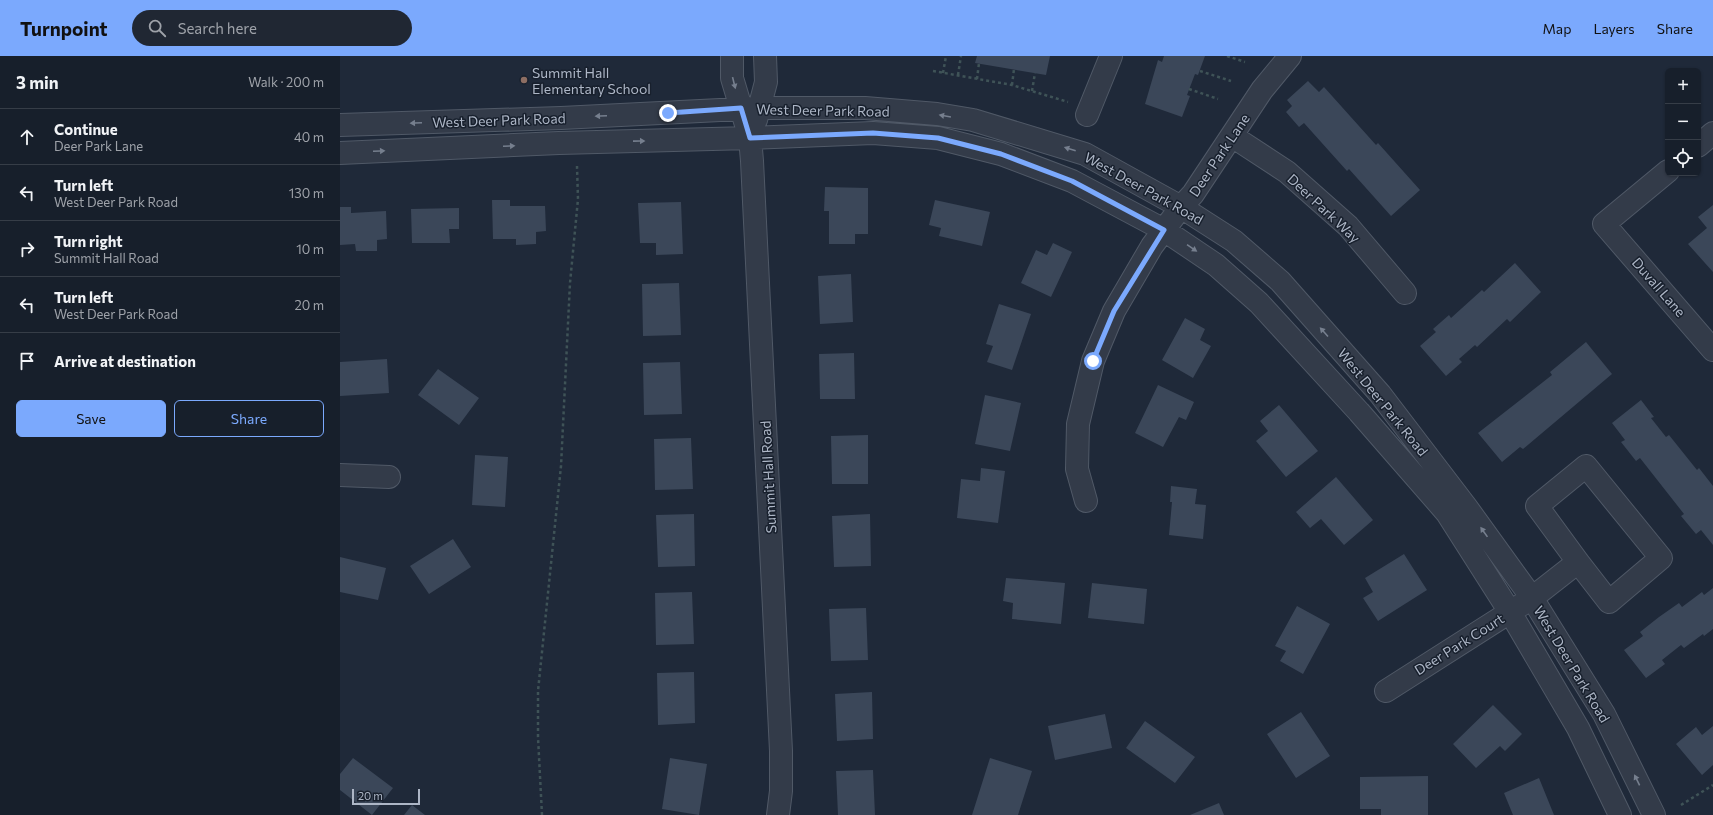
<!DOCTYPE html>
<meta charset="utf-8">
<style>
:root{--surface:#171f2b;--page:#202733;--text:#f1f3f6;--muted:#9ea2a9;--line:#363d47;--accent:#7ba9fd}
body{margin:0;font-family:Commissioner,sans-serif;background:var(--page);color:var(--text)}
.controls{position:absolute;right:12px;top:12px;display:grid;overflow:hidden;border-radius:6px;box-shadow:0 1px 3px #0004}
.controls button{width:36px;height:36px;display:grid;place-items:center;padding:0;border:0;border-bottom:1px solid var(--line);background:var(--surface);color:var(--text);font:20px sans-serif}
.scale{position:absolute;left:12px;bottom:10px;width:68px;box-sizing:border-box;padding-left:4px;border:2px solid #adb6c6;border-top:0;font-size:11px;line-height:14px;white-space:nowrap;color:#adb6c6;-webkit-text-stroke:3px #18202d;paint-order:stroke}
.stop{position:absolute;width:12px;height:12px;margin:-9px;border:3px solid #7ba9fd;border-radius:50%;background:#fff}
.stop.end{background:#7ba9fd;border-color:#fff;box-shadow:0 1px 4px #0008}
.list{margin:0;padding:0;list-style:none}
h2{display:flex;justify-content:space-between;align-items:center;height:52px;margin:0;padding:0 16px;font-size:17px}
h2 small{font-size:13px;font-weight:400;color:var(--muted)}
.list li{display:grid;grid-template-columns:26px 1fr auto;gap:12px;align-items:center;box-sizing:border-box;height:56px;padding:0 16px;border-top:1px solid var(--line)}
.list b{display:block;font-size:15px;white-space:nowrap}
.list p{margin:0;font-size:13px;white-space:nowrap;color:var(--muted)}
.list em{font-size:13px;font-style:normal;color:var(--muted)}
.actions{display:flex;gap:8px;padding:12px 16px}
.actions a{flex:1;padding:9px 0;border:1px solid var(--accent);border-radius:6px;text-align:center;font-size:14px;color:var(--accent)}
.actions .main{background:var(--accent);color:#111}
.icon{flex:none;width:22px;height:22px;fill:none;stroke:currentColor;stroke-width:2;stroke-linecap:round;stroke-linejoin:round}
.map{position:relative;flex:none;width:1373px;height:759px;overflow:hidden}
header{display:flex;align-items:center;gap:24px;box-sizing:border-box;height:56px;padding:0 20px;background:var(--accent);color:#111}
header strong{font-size:19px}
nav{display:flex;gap:22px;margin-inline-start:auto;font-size:14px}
.search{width:280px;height:36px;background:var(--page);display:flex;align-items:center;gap:10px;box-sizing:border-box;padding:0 14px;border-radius:22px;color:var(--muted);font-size:15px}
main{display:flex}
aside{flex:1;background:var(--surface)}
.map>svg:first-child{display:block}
.building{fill:#3b4759}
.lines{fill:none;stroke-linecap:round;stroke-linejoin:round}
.minor-casing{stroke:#505967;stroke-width:24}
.path{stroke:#3f5357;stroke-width:2.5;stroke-dasharray:3 3;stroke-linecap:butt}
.minor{stroke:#333b49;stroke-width:22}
.oneway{fill:#767f8e}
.route{stroke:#7ba9fd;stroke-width:5}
.education-dot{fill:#8d6e63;stroke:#18202d;stroke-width:1.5}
.labels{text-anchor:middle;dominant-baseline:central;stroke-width:3;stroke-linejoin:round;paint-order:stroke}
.poi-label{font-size:14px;fill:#adb6c6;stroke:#18202d;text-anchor:start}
.street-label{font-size:14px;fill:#adb6c6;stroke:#18202d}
</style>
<header>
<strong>Turnpoint</strong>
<div class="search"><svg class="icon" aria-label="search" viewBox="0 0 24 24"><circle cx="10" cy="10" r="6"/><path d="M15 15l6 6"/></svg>Search here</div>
<nav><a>Map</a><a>Layers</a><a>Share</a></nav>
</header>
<main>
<aside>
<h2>3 min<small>Walk · 200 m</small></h2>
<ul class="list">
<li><svg class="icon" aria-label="ahead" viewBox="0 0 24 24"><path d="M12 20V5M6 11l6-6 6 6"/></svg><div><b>Continue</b><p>Deer Park Lane</p></div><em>40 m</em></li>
<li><svg class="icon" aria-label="left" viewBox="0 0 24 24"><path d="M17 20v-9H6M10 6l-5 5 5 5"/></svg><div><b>Turn left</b><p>West Deer Park Road</p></div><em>130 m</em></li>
<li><svg class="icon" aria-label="right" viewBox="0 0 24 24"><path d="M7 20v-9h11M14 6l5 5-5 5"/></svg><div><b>Turn right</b><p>Summit Hall Road</p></div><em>10 m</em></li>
<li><svg class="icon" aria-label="left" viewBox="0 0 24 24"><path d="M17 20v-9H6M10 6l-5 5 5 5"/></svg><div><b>Turn left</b><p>West Deer Park Road</p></div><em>20 m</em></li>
<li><svg class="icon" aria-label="arrive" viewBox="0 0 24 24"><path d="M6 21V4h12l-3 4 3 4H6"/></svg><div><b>Arrive at destination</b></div></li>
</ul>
<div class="actions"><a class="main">Save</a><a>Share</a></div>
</aside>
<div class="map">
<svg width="1373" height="759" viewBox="0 0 1373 759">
<rect width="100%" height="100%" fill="#1f2939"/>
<path class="building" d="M 637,0 L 710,0 L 706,19 L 635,7 Z
M 824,0 L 865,0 L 858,19 L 855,18 L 847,39 L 850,40 L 842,61 L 805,48 L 818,4 L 822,6 Z
M 968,25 L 979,36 L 984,31 L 1036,89 L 1038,87 L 1080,134 L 1051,160 L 1009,113 L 1007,115 L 964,67 L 959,71 L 946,56 L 952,50 L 947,44 Z
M 485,131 L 528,132 L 528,178 L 515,178 L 515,188 L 489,188 L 489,155 L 484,155 Z
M 152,144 L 170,144 L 170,150 L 205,150 L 206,175 L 196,176 L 196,188 L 176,189 L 176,183 L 153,183 Z
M 595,144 L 650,156 L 642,190 L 599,180 L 601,172 L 589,169 Z
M 341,146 L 343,198 L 316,199 L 316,187 L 300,187 L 298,147 Z
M 1373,149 L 1373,216 L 1348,188 L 1367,172 L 1358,161 Z
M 0,151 L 11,151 L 11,157 L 46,155 L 47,183 L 37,184 L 37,195 L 16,195 L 15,188 L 0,189 Z
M 119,152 L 119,173 L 109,173 L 110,187 L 72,187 L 71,153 Z
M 713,187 L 732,196 L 711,241 L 681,227 L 696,194 L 707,199 Z
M 1175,207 L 1201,236 L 1170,266 L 1167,263 L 1137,291 L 1135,289 L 1119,303 L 1122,306 L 1106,320 L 1080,290 L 1096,276 L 1093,273 L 1109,259 L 1111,262 L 1142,234 L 1144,236 Z
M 511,218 L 513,266 L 480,268 L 478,220 Z
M 339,227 L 341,279 L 303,280 L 302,228 Z
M 659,248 L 691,258 L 672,314 L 647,306 L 653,290 L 646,288 Z
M 845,262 L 865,273 L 860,284 L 871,290 L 853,322 L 822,304 Z
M 1246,286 L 1272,318 L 1183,393 L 1180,391 L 1162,406 L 1138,377 L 1212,319 L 1210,316 Z
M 514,297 L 515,343 L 480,343 L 479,298 Z
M 47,303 L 49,337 L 0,340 L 0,306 Z
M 340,306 L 342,358 L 304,359 L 303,307 Z
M 98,313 L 139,342 L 119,369 L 78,339 Z
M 818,329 L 854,346 L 846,364 L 839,361 L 823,391 L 795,377 Z
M 645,339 L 681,347 L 670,395 L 635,388 Z
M 1301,344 L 1314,361 L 1311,362 L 1326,381 L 1329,379 L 1357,414 L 1359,412 L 1373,430 L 1373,489 L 1361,474 L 1356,478 L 1341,460 L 1344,458 L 1300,402 L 1296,405 L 1281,386 L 1285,384 L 1272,367 Z
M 939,349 L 978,395 L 946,421 L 916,385 L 928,375 L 920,365 Z
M 528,379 L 528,428 L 492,428 L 491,380 Z
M 351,382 L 353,433 L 315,434 L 314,383 Z
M 135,399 L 168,401 L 165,451 L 132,449 Z
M 641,412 L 665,415 L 658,467 L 617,462 L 621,423 L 640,425 Z
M 996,421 L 1033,464 L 1004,489 L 981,463 L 970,472 L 956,456 Z
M 831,430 L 857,433 L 855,448 L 866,449 L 863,483 L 829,479 L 832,446 L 830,446 Z
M 354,458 L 355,510 L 318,511 L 316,459 Z
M 530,458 L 531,510 L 494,511 L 492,460 Z
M 113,483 L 131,511 L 89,538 L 70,510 Z
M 1064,498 L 1087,534 L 1038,565 L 1023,542 L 1033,536 L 1025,522 Z
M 0,501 L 46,512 L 38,544 L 0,536 Z
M 666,522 L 725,527 L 721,568 L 672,563 L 673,547 L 663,545 Z
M 752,527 L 807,533 L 804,568 L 748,562 Z
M 1373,532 L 1373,573 L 1364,580 L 1363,578 L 1344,592 L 1341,589 L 1322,604 L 1325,608 L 1306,622 L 1284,594 L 1303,580 L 1300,576 L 1319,561 L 1339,547 L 1342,551 L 1362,536 L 1364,539 Z
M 352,536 L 354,588 L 316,589 L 315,537 Z
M 957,550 L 990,568 L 963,618 L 940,605 L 946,595 L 935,590 Z
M 526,552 L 528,604 L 491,605 L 489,553 Z
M 354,616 L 355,667 L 318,669 L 317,617 Z
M 532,636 L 533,683 L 497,685 L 495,638 Z
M 1153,649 L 1182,678 L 1165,695 L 1160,690 L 1136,712 L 1113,688 Z
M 961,656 L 990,700 L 956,722 L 927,678 Z
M 765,658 L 772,692 L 715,704 L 708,670 Z
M 805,665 L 855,701 L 835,727 L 786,692 Z
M 1373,670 L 1373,709 L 1362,719 L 1336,688 L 1356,671 L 1362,679 Z
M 13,702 L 53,732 L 32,759 L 0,734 L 0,718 Z
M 330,702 L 367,708 L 359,759 L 322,753 Z
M 650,702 L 692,715 L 678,759 L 632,759 Z
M 533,714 L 535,759 L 498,759 L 496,715 Z
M 1088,720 L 1088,759 L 1041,759 L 1041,753 L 1020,753 L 1020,721 Z
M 1199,722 L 1214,759 L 1173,759 L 1164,737 Z
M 879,747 L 884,759 L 850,759 Z
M 72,749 L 85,759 L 64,759 Z"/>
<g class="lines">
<defs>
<path id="minor" d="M 392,0 L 392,22 L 410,82 L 412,105 L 441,695 L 441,735 L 438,759
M 747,59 L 771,0
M 416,64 L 426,26 L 425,0
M 0,69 L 221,62 L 420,52 L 525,52 L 597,58 L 633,64 L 745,98 L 841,151 L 894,185 L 940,225 L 1040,338 L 1127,452 L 1192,542 L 1264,658 L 1314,759
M 892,80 L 947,116 L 1008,170 L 1065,237
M 1358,90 L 1373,77
M 0,97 L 219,87 L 410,82 L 533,77 L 598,82 L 661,98 L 732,125 L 824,174 L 876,209 L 919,247 L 1019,356 L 1107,457 L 1170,556 L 1238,672 L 1280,759
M 1328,115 L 1264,168 L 1373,294
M 0,419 L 49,421
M 746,445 L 737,413 L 738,368 L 753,305 L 774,255 L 812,190 L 841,151 L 853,138 L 922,34 L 950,0
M 1046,635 L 1192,542 L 1238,506 L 1269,546 L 1321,502 L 1246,410 L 1197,450 L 1238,506"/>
</defs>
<use href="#minor" class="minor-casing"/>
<path class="path" d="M 887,0 L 905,6
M 593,15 L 672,29 L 728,46
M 860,15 L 891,25
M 603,17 L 606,0
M 618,19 L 621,0
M 637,23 L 639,7
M 672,29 L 674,13
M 849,33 L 878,43
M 692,35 L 695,17
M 1341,749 L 1373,729
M 202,759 L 198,681 L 198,635 L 221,410 L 230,227 L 238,143 L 237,110"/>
<use href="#minor" class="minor"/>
</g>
<defs><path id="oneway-solid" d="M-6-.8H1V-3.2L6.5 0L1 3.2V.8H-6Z"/></defs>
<g class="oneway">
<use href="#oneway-solid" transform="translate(394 27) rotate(76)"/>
<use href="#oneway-solid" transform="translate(261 60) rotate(177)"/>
<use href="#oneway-solid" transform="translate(605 60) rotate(-170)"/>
<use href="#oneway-solid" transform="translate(76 67) rotate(178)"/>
<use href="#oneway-solid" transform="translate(299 85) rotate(-1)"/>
<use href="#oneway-solid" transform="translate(169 90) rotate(-3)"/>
<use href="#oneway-solid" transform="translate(730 93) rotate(-162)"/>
<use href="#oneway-solid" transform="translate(39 95) rotate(-3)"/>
<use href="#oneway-solid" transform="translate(852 192) rotate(34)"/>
<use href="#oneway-solid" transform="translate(984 276) rotate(-132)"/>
<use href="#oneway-solid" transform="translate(1144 476) rotate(-125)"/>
<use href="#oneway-solid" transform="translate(1297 724) rotate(-116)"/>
</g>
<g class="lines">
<path class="route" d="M 328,57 L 401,52 L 410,82 L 533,77 L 598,82 L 661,98 L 732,125 L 824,174 L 774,255 L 753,305"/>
</g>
<circle class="education-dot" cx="184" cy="24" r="4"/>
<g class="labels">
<g class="poi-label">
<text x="192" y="16">Summit Hall<tspan x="192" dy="16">Elementary School</tspan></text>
</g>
<g class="street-label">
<text transform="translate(483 54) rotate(1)">West Deer Park Road</text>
<text transform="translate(159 64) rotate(-2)">West Deer Park Road</text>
<text transform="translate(879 99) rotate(-56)">Deer Park Lane</text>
<text transform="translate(804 132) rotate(29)">West Deer Park Road</text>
<text transform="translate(984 152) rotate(43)">Deer Park Way</text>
<text transform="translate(1319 231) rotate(49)">Duvall Lane</text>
<text transform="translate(1043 346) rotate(51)">West Deer Park Road</text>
<text transform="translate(428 421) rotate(-93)">Summit Hall Road</text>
<text transform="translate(1119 588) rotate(-32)">Deer Park Court</text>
<text transform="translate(1232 608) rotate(59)">West Deer Park Road</text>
</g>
</g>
</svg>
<div class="controls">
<button>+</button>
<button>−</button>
<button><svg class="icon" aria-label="locate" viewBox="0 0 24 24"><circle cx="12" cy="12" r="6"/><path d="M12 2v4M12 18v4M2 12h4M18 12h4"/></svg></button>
</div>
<div class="scale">20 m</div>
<div class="stop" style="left:753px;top:305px"></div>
<div class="stop end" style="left:328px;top:57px"></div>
</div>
</main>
